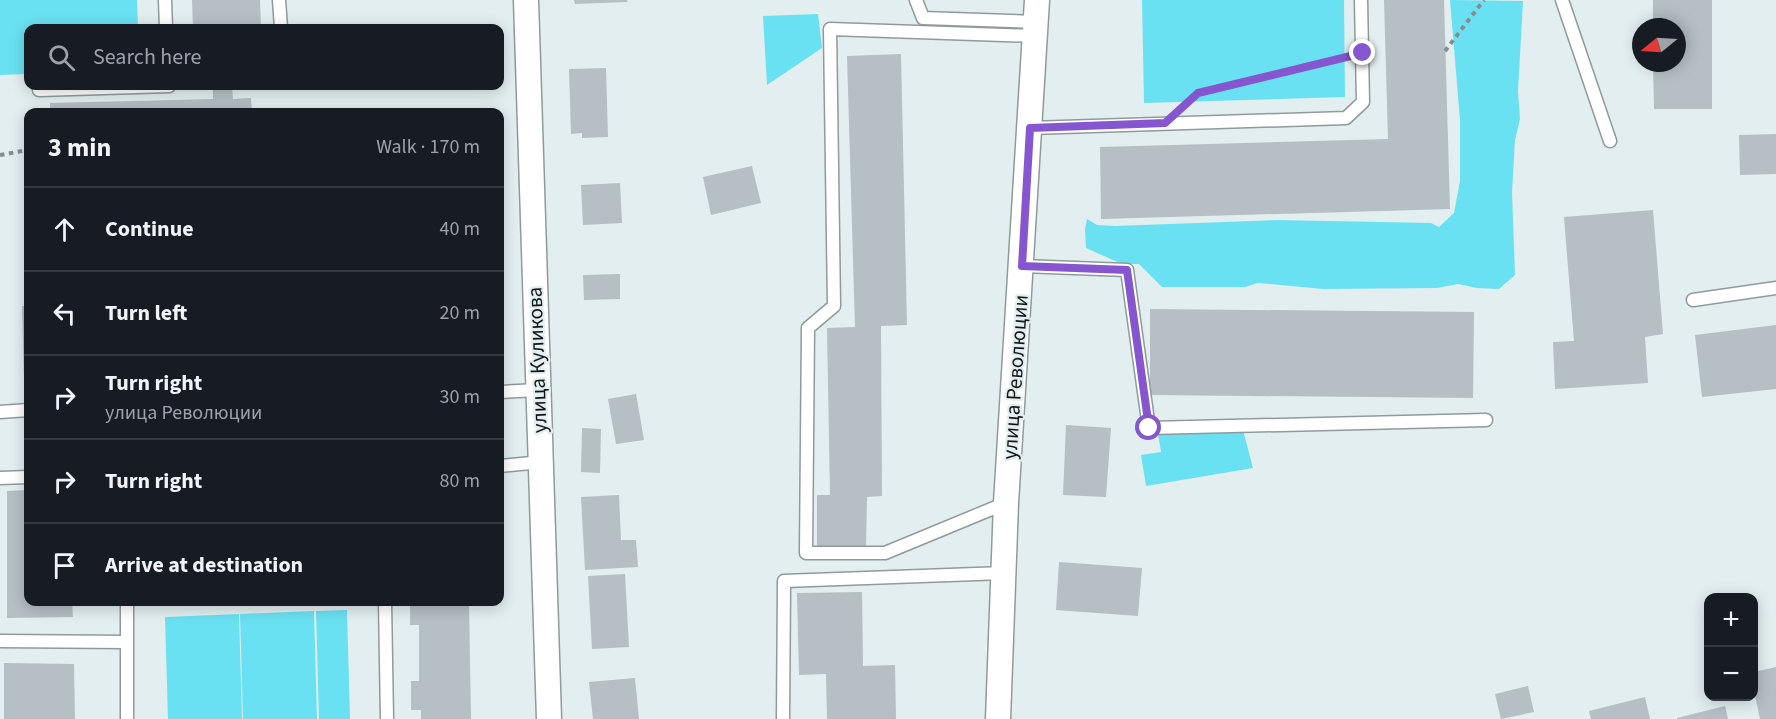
<!DOCTYPE html>
<meta charset="utf-8">
<style>
:root{--surface:#171b24;--page:#20242c;--text:#f1f3f6;--muted:#9ea1a6;--line:#363941}
body{margin:0;font-family:"Source Sans 3",sans-serif;background:var(--page);color:var(--text)}
.controls{position:absolute;right:18px;bottom:18px;display:grid;overflow:hidden;border-radius:12px;box-shadow:0 3px 15px #0003}
.controls button{width:54px;height:54px;display:grid;place-items:center;padding:0;border:0;border-bottom:2px solid var(--line);background:var(--surface);color:var(--text);font:30px sans-serif}
.compass{position:absolute;left:1632px;top:18px;width:54px;height:54px;border-radius:50%;background:var(--surface);box-shadow:0 3px 15px #0003;rotate:252deg}
.stop{position:absolute;width:18px;height:18px;margin:-14px;border:4px solid #8556d0;border-radius:50%;background:#fff}
.stop.end{background:#8556d0;border-color:#fff;box-shadow:0 2px 6px #0008}
.list{margin:0;padding:0;list-style:none}
h2{display:flex;justify-content:space-between;align-items:center;height:78px;margin:0;padding:0 24px;font-size:26px}
h2 small{font-size:20px;font-weight:400;color:var(--muted)}
.list li{display:grid;grid-template-columns:39px 1fr auto;gap:18px;align-items:center;box-sizing:border-box;height:84px;padding:0 24px;border-top:2px solid var(--line)}
.list b{display:block;font-size:22px;white-space:nowrap}
.list p{margin:0;font-size:20px;white-space:nowrap;color:var(--muted)}
.list em{font-size:20px;font-style:normal;color:var(--muted)}
.icon{flex:none;width:33px;height:33px;fill:none;stroke:currentColor;stroke-width:2;stroke-linecap:round;stroke-linejoin:round}
.map{position:relative;flex:none;width:1776px;height:719px;overflow:hidden}
.search{position:absolute;background:var(--surface);box-shadow:0 3px 15px #0003;left:24px;top:24px;width:480px;height:66px;display:flex;align-items:center;gap:15px;box-sizing:border-box;padding:0 21px;border-radius:12px;color:var(--muted);font-size:22px}
.panel{position:absolute;background:var(--surface);box-shadow:0 3px 15px #0003;left:24px;top:108px;width:480px;height:498px;border-radius:12px}
.map>svg:first-child{display:block}
.green{fill:#6ae1f2}
.building{fill:#b5bfc4}
.lines{fill:none;stroke-linecap:round;stroke-linejoin:round}
.lane-casing{stroke:#909a9c;stroke-width:15}
.street-casing{stroke:#909a9c;stroke-width:27}
.path{stroke:#858d8e;stroke-width:4;stroke-dasharray:4.5 4.5;stroke-linecap:butt}
.lane{stroke:#fff;stroke-width:12}
.street{stroke:#fff;stroke-width:24}
.route{stroke:#8556d0;stroke-width:8}
.labels{text-anchor:middle;dominant-baseline:central;stroke-width:4.5;stroke-linejoin:round;paint-order:stroke}
.street-label{font-size:21px;fill:#121616;stroke:#e2eeef}
</style>
<div class="map">
<svg width="1776" height="719" viewBox="0 0 1776 719">
<rect width="100%" height="100%" fill="#e2eeef"/>
<path class="green" d="M 0,0 L 137,0 L 138,28 L 28,28 L 28,74 L 0,75 Z
M 1142,0 L 1344,0 L 1345,97 L 1144,103 Z
M 1450,0 L 1523,1 L 1518,91 L 1520,119 L 1515,140 L 1512,192 L 1515,275 L 1499,289 L 1477,288 L 1458,284 L 1437,288 L 1323,289 L 1258,283 L 1245,287 L 1162,287 L 1139,264 L 1122,264 L 1086,248 L 1085,229 L 1087,219 L 1097,225 L 1115,226 L 1277,220 L 1431,223 L 1439,227 L 1454,213 L 1460,181 L 1460,120 Z
M 818,14 L 822,48 L 767,85 L 763,16 Z
M 1243,430 L 1253,468 L 1146,486 L 1141,455 L 1161,452 L 1158,434 Z
M 347,610 L 350,719 L 319,719 L 316,611 Z
M 314,611 L 317,719 L 243,719 L 240,614 Z
M 239,614 L 242,719 L 168,719 L 165,617 Z"/>
<path class="building" d="M 192,0 L 260,0 L 261,28 L 193,28 Z
M 574,0 L 627,0 L 628,2 L 575,4 Z
M 1384,0 L 1444,0 L 1450,209 L 1101,219 L 1100,147 L 1388,139 Z
M 1653,0 L 1712,0 L 1712,109 L 1654,109 L 1653,63 L 1677,63 L 1677,27 L 1653,27 Z
M 901,54 L 907,325 L 881,326 L 882,496 L 867,497 L 866,546 L 817,546 L 817,495 L 830,495 L 827,328 L 855,327 L 847,56 Z
M 606,68 L 608,137 L 582,138 L 582,133 L 571,134 L 569,69 Z
M 213,86 L 232,86 L 233,99 L 251,98 L 252,112 L 50,112 L 50,103 L 213,99 Z
M 1776,134 L 1776,174 L 1740,175 L 1739,135 Z
M 752,166 L 761,203 L 711,215 L 703,177 Z
M 620,183 L 622,223 L 583,225 L 581,185 Z
M 1653,210 L 1663,334 L 1645,337 L 1648,383 L 1555,389 L 1553,342 L 1574,341 L 1564,217 Z
M 620,274 L 620,299 L 584,300 L 583,275 Z
M 22,306 L 28,306 L 28,378 L 24,378 Z
M 1150,309 L 1474,312 L 1473,398 L 1150,395 Z
M 1776,325 L 1776,389 L 1702,397 L 1695,335 Z
M 636,394 L 644,440 L 616,444 L 608,399 Z
M 1066,425 L 1111,428 L 1106,497 L 1063,495 Z
M 582,428 L 601,429 L 600,473 L 581,472 Z
M 28,490 L 28,602 L 72,602 L 73,617 L 7,618 L 7,491 Z
M 619,495 L 621,540 L 636,540 L 638,567 L 585,570 L 581,497 Z
M 1059,562 L 1142,568 L 1138,616 L 1056,610 Z
M 625,574 L 629,647 L 592,649 L 588,576 Z
M 862,592 L 863,666 L 895,665 L 896,719 L 827,719 L 826,674 L 799,675 L 797,593 Z
M 410,602 L 469,602 L 471,719 L 421,719 L 421,710 L 411,710 L 411,681 L 419,681 L 419,625 L 410,625 Z
M 4,663 L 74,664 L 75,719 L 4,719 Z
M 1776,667 L 1776,719 L 1760,719 L 1754,691 L 1754,672 Z
M 635,678 L 639,719 L 593,719 L 589,682 Z
M 1528,686 L 1534,712 L 1501,719 L 1495,694 Z
M 1645,697 L 1650,719 L 1591,719 L 1589,711 Z
M 1725,706 L 1728,719 L 1677,719 L 1677,718 Z"/>
<g class="lines">
<defs>
<path id="lane" d="M 165,0 L 166,28
M 279,0 L 281,28
M 916,0 L 923,18 L 1036,22
M 1562,0 L 1610,141
M 39,90 L 169,86
M 1030,128 L 1346,118 L 1363,102 L 1361,0
M 1022,266 L 1127,270 L 1149,428 L 1486,420
M 1693,300 L 1776,288
M 500,392 L 538,390
M 0,412 L 28,410
M 500,466 L 541,462
M 0,478 L 28,477
M 1006,503 L 885,553 L 806,553 L 808,328 L 834,306 L 830,29 L 1035,36
M 127,602 L 127,642
M 385,602 L 387,719
M 0,641 L 127,642 L 127,719
M 783,719 L 784,581 L 1004,573"/>
<path id="street" d="M 526,0 L 549,719
M 998,719 L 1006,503 L 1037,0"/>
</defs>
<use href="#lane" class="lane-casing"/>
<use href="#street" class="street-casing"/>
<path class="path" d="M 1445,51 L 1484,0
M 1188,103 L 1198,93 L 1343,58
M 0,155 L 28,150"/>
<use href="#lane" class="lane"/>
<use href="#street" class="street"/>
</g>
<g class="lines">
<path class="route" d="M 1149,428 L 1127,270 L 1022,266 L 1030,128 L 1165,123 L 1198,93 L 1363,53"/>
</g>
<g class="labels">
<g class="street-label">
<text transform="translate(537 360) rotate(-92)">улица Куликова</text>
<text transform="translate(1015 377) rotate(-86)">улица Революции</text>
</g>
</g>
</svg>
<div class="controls">
<button>+</button>
<button>−</button>
</div>
<svg class="compass" viewBox="-18 -18 36 36"><path d="M0-13l5 13h-10z" fill="#e53935"/><path d="M0 13l5-13h-10z" fill="#9ea1a6"/></svg>
<div class="stop" style="left:1149px;top:428px"></div>
<div class="stop end" style="left:1363px;top:53px"></div>
<div class="search"><svg class="icon" aria-label="search" viewBox="0 0 24 24"><circle cx="10" cy="10" r="6"/><path d="M15 15l6 6"/></svg>Search here</div>
<section class="panel">
<h2>3 min<small>Walk · 170 m</small></h2>
<ul class="list">
<li><svg class="icon" aria-label="ahead" viewBox="0 0 24 24"><path d="M12 20V5M6 11l6-6 6 6"/></svg><div><b>Continue</b></div><em>40 m</em></li>
<li><svg class="icon" aria-label="left" viewBox="0 0 24 24"><path d="M17 20v-9H6M10 6l-5 5 5 5"/></svg><div><b>Turn left</b></div><em>20 m</em></li>
<li><svg class="icon" aria-label="right" viewBox="0 0 24 24"><path d="M7 20v-9h11M14 6l5 5-5 5"/></svg><div><b>Turn right</b><p>улица Революции</p></div><em>30 m</em></li>
<li><svg class="icon" aria-label="right" viewBox="0 0 24 24"><path d="M7 20v-9h11M14 6l5 5-5 5"/></svg><div><b>Turn right</b></div><em>80 m</em></li>
<li><svg class="icon" aria-label="arrive" viewBox="0 0 24 24"><path d="M6 21V4h12l-3 4 3 4H6"/></svg><div><b>Arrive at destination</b></div></li>
</ul>
</section>
</div>
